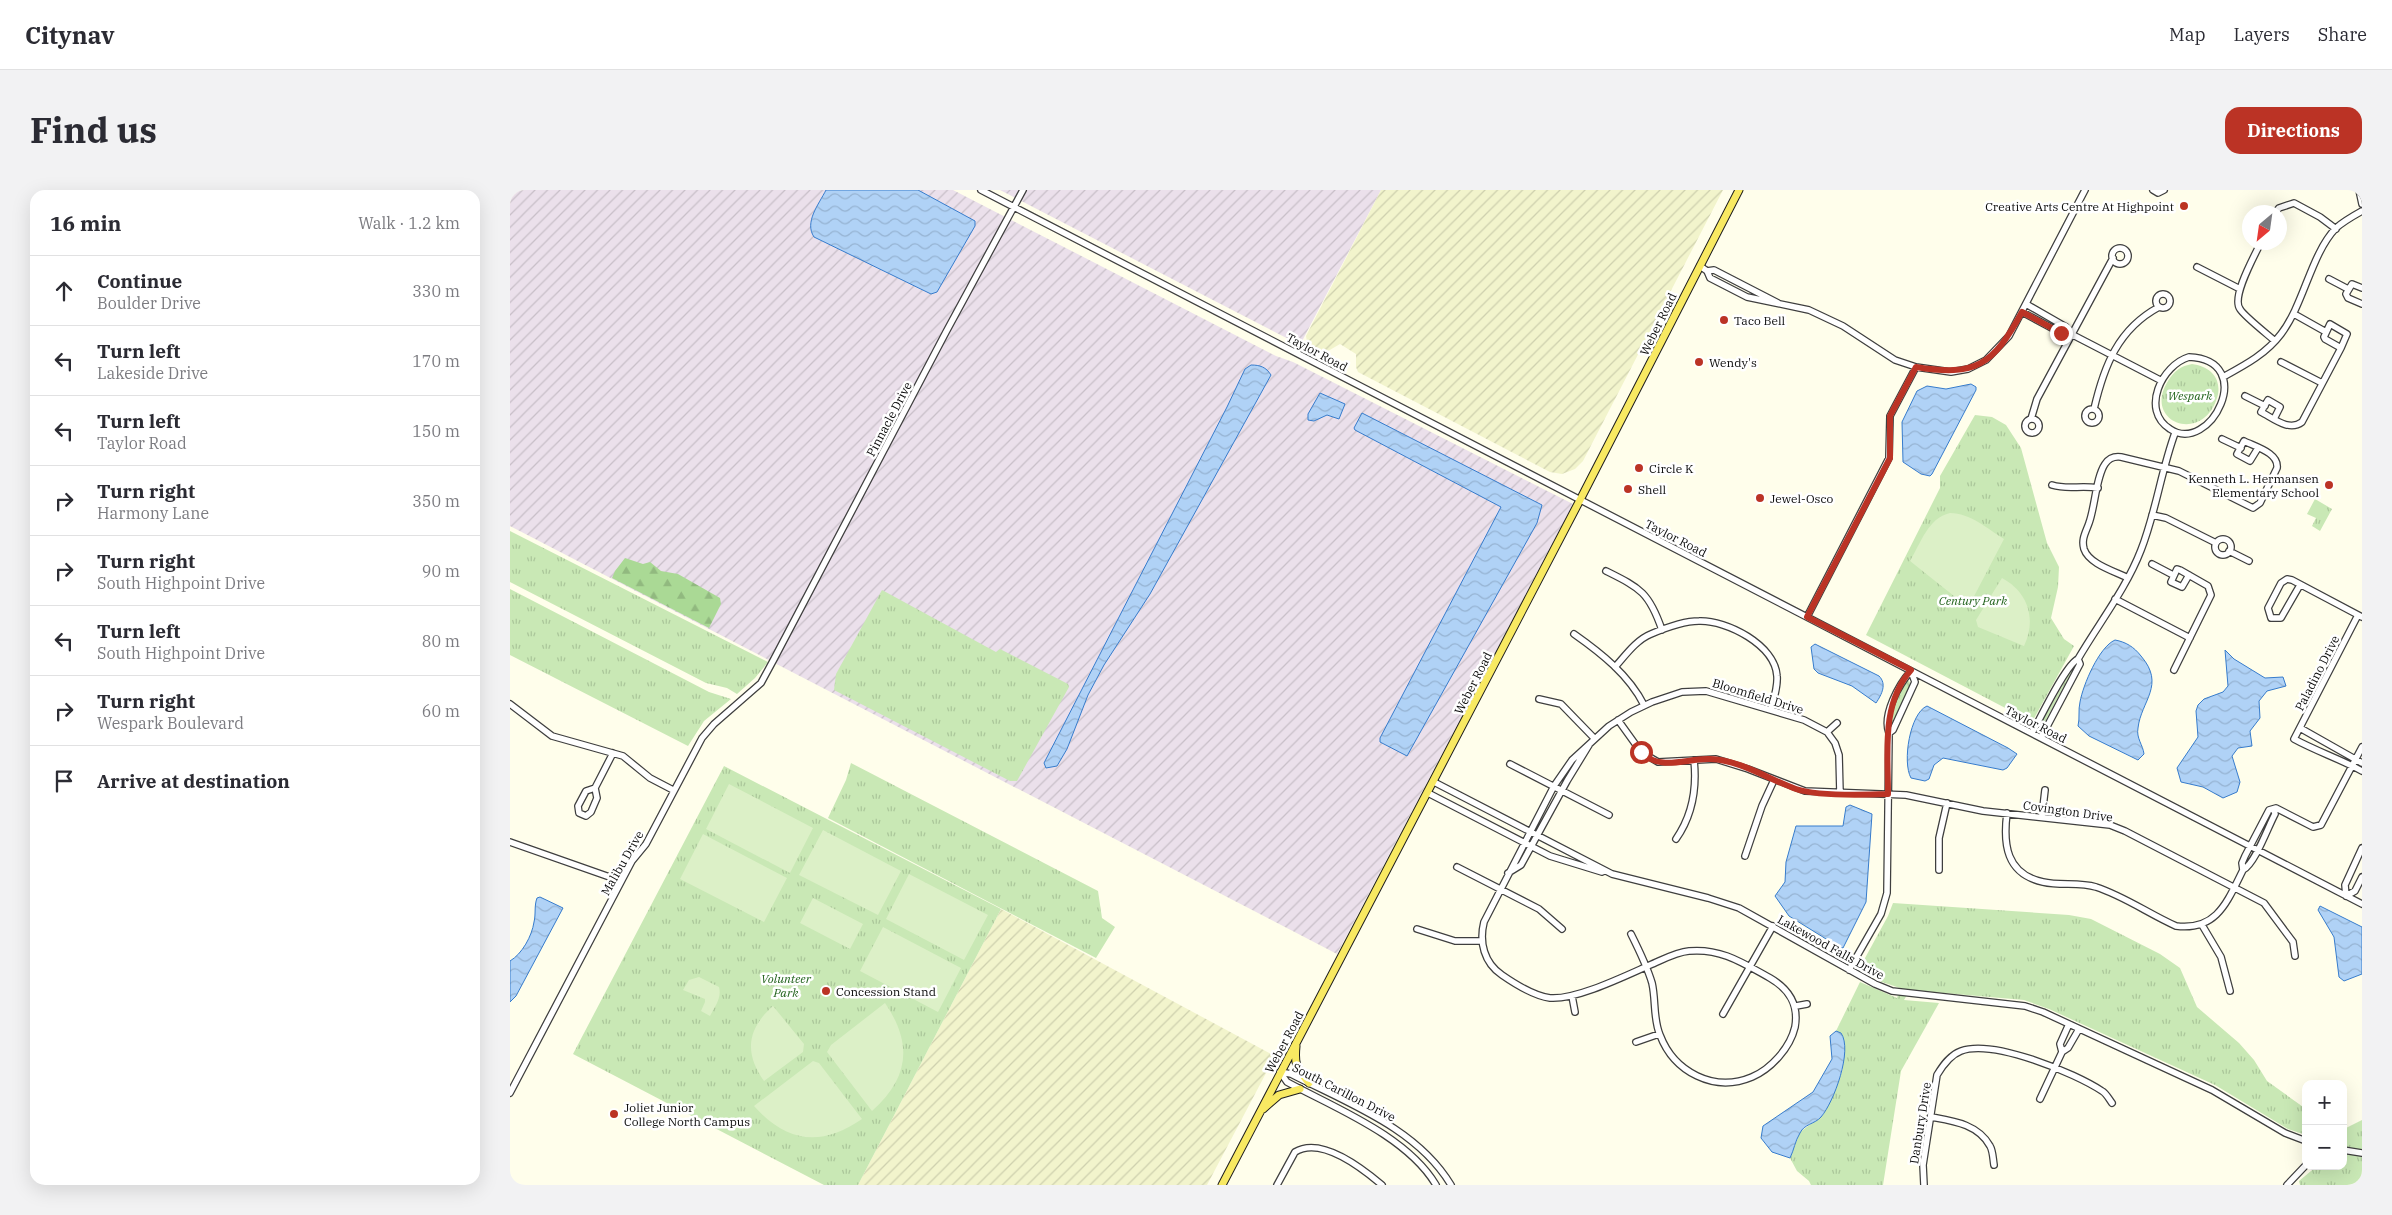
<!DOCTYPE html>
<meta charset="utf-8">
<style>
:root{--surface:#fff;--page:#f2f2f3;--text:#2b2b33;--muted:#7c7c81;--line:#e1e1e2;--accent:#bb3325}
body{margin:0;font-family:"IBM Plex Serif",serif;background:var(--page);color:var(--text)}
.controls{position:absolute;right:15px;bottom:15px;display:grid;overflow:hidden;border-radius:10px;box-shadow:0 5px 20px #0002}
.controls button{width:45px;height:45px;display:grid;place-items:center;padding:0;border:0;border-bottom:1px solid var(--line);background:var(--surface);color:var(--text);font:25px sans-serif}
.compass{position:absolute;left:1732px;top:15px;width:45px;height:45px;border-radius:50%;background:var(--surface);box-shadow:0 5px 20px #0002;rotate:209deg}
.stop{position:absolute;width:15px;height:15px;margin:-11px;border:4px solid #bb3325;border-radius:50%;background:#fff}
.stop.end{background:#bb3325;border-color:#fff;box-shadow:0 1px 5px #0008}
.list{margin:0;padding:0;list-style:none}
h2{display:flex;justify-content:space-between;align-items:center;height:65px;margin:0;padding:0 20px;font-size:21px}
h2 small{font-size:16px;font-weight:400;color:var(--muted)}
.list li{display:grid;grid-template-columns:32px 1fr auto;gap:15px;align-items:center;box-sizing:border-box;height:70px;padding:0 20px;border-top:1px solid var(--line)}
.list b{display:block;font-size:19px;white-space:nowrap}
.list p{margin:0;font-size:16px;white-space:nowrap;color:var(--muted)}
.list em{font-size:16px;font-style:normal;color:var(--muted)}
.icon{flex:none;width:28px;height:28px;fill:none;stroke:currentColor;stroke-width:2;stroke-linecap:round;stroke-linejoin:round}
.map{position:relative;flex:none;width:1852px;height:995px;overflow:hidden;border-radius:15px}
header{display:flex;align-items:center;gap:30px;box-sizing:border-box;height:70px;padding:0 25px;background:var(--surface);border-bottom:1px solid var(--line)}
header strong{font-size:24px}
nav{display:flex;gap:28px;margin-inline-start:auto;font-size:18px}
.intro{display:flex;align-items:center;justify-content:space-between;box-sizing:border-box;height:120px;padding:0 30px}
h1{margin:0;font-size:35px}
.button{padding:12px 22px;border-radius:15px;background:var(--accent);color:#fff;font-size:18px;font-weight:700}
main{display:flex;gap:30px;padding:0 30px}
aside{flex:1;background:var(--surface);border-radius:15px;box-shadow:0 5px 20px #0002}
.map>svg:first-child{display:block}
.industrial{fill:url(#industrial-furrows)}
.farmland{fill:url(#farmland-furrows)}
.grass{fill:url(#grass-tufts)}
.forest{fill:url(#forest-firs)}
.pitch{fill:#dcf0c7}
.water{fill:url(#water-waves);stroke:#377ccc}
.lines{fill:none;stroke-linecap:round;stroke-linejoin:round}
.minor-casing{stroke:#3f3f3f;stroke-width:8}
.major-casing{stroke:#1d1d1d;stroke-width:9}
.minor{stroke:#fff;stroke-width:5.5}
.major{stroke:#f8e962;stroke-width:7}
.route{stroke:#bb3325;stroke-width:6}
.poi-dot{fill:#bb3325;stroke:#fff;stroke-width:2}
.labels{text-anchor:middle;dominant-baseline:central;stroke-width:5;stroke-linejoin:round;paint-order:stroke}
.poi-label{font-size:12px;fill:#0c0c0c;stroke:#fff;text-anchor:start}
.street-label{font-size:12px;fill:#0c0c0c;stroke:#fff}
.park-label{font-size:12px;font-style:italic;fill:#22631d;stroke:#fff}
</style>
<header>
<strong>Citynav</strong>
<nav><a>Map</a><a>Layers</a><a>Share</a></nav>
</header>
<div class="intro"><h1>Find us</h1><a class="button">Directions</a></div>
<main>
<aside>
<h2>16 min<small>Walk · 1.2 km</small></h2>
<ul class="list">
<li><svg class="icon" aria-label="ahead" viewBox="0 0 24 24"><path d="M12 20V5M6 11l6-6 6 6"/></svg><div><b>Continue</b><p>Boulder Drive</p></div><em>330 m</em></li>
<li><svg class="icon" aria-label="left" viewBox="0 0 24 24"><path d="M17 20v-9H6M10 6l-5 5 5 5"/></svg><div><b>Turn left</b><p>Lakeside Drive</p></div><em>170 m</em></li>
<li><svg class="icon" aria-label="left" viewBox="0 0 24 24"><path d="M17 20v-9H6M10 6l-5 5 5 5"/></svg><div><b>Turn left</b><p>Taylor Road</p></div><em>150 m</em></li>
<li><svg class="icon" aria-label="right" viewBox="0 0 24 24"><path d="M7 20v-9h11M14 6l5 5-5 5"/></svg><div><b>Turn right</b><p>Harmony Lane</p></div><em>350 m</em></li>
<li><svg class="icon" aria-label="right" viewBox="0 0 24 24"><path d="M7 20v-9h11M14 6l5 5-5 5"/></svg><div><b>Turn right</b><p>South Highpoint Drive</p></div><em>90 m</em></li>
<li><svg class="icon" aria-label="left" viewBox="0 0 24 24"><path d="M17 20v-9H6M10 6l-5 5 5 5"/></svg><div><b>Turn left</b><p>South Highpoint Drive</p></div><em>80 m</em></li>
<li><svg class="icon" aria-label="right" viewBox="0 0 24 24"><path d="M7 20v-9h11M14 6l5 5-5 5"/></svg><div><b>Turn right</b><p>Wespark Boulevard</p></div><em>60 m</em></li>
<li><svg class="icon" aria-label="arrive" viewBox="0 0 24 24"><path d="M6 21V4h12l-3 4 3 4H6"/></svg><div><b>Arrive at destination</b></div></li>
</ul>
</aside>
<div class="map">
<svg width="1852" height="995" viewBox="0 0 1852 995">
<defs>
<pattern id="industrial-furrows" width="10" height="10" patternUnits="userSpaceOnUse" patternTransform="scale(1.25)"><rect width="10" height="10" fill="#ebe0eb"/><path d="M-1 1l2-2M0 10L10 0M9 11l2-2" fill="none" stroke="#c8bfc8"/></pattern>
<pattern id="farmland-furrows" width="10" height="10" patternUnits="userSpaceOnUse" patternTransform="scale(1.25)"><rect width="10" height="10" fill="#f2f4cc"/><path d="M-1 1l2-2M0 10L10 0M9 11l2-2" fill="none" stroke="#ced0ae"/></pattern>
<pattern id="grass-tufts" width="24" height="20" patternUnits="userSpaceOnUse" patternTransform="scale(1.25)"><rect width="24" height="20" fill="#c9e8b5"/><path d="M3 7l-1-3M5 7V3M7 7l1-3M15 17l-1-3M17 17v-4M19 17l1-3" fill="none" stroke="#abc69a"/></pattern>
<pattern id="forest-firs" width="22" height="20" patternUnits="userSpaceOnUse" patternTransform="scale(1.25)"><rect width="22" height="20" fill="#aad995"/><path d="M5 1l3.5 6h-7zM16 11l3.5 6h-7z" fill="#91b97f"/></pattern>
<pattern id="water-waves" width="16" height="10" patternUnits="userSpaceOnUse" patternTransform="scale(1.25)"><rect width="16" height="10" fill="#b0d2f6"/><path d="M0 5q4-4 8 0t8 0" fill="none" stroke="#96b3d2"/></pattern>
</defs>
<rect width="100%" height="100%" fill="#fffeeb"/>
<path class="industrial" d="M 0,0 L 443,0 L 766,166 L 783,172 L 1063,314 L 827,764 L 0,336 Z
M 490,0 L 871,0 L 790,155 Z"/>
<path class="farmland" d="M 871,0 L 1213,0 L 1073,271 L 1065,279 L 1052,284 L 1040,282 L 848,182 L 846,177 L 846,164 L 830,154 L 813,164 L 798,157 L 796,146 Z
M 491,719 L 765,866 L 697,995 L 348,995 Z"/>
<path class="grass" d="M 1682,174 C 1700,176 1713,189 1707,208 C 1692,255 1632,232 1658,191 C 1664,181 1671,176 1682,174 Z
M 1465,225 L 1482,227 L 1496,235 L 1511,258 L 1537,353 L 1549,377 L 1548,397 L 1541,428 L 1554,449 L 1564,456 L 1522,532 L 1356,445 L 1430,298 L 1430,286 Z
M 1805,309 L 1822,319 L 1810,341 L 1802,336 L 1806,328 L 1797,324 Z
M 0,341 L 258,472 L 245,488 L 227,504 L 217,498 L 196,493 L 0,392 Z
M 0,399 L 199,502 L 221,509 L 194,531 L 178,556 L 0,465 Z
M 372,400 L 486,462 L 490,459 L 558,494 L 559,497 L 507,591 L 500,591 L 324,500 L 326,484 Z
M 1566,472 L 1567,472 L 1531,539 L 1529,536 Z
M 1396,491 L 1399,491 L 1401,494 L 1381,538 L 1384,516 Z
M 341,573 L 588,701 L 592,728 L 605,737 L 586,768 L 318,628 L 336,590 Z
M 214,576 L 491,719 L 348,995 L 314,995 L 63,864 Z
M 1383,713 L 1559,725 L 1581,729 L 1650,764 L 1670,778 L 1687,817 L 1729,853 L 1744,870 L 1757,891 L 1796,919 L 1796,945 L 1778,939 L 1705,895 L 1539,819 L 1514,810 L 1400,800 L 1394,810 L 1429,813 L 1391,881 L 1373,995 L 1301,995 L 1299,991 L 1287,981 L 1280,968 L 1290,942 L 1313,925 L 1332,882 L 1335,858 L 1331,843 L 1326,841 L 1350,792 L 1387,808 L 1390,798 L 1372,792 L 1349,779 L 1378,726 Z
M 1852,930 L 1852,995 L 1790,995 L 1789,991 L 1807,976 L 1833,976 L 1833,936 L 1836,938 Z"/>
<path class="forest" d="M 115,368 L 133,374 L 140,372 L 151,381 L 168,384 L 210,408 L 211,414 L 199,438 L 102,388 L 105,381 Z"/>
<path class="pitch" d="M 1440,323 C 1460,323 1478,339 1494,349 L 1461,412 L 1454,414 L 1400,371 C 1411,353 1418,328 1440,323 Z
M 1492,388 C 1518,402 1527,429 1514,456 L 1468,437 L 1466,430 Z
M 219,594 L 303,638 L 280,683 L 196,639 Z
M 313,640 L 391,681 L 368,725 L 289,685 Z
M 193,644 L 277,688 L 254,732 L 170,689 Z
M 399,684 L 478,725 L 454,770 L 376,729 Z
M 303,708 L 353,734 L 340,759 L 290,733 Z
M 373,737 L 451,778 L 428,822 L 350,781 Z
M 189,787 L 209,797 C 212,808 205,816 200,826 L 191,821 L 195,812 L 195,809 L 173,800 L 179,790 Z
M 375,813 C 403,854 399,888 362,921 L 317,862 L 321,855 Z
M 263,816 L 294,854 L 293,862 L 254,891 C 234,863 237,839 263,816 Z
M 303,871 L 309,873 L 352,929 C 311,957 277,953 244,916 Z"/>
<path class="water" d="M 316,0 L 408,0 L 465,31 L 465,36 L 427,102 L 421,104 L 304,47 C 294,32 309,14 316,0 Z
M 741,175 C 750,175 756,177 761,185 L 640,404 L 594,475 L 578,505 L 557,559 L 547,576 L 536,578 L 534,573 L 717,217 L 735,179 Z
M 1461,194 L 1466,197 L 1466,200 L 1422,284 L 1420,286 L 1411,284 L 1393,272 L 1392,232 L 1407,201 L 1417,196 L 1436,199 Z
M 810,203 L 835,214 L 829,229 L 817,225 L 804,231 L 798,230 L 798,224 Z
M 852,223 L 1032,315 L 1027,333 L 897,566 L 870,552 L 870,548 L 991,317 L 845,240 L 844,238 Z
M 1605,450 C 1616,452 1624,457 1631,466 C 1656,495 1631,511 1628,538 C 1626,548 1633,555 1634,564 L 1628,570 L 1579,546 L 1568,536 C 1570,528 1568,520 1570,512 C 1573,495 1589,457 1605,450 Z
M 1305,454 L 1369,486 C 1377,494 1372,504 1366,513 L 1342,496 L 1308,483 L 1304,479 L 1301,457 Z
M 1715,460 L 1724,469 L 1755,488 L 1773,487 L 1776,496 L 1757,501 L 1749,511 L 1750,528 L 1740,541 L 1742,556 L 1728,558 L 1722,566 L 1730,592 L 1727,602 L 1713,608 L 1693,597 L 1671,592 L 1667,578 L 1688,547 L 1686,521 L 1688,515 L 1694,509 L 1713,502 L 1718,496 Z
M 1417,516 L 1498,558 L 1507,564 L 1497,578 L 1493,580 L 1433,568 L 1424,575 L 1419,589 L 1415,591 L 1401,588 C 1392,572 1400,523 1417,516 Z
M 1340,615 L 1362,624 L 1356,712 L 1333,758 L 1329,757 L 1279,726 L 1265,706 L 1275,692 L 1276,672 L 1286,636 L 1333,636 L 1336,617 Z
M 30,707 L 53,718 L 6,806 L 0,812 L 0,771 C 12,764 22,746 24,732 C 26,724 24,716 27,708 Z
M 1810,716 L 1852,737 L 1852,784 L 1834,791 L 1829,787 L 1824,747 L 1808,720 Z
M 1326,841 L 1331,843 C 1343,860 1324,912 1311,927 C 1305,934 1294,934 1290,943 C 1285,951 1284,960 1280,968 L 1262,962 L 1251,948 L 1253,936 L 1303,902 L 1322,869 L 1320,846 Z"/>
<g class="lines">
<defs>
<path id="minor" d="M 471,0 L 1852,714
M 1643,0 L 1648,3 L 1654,0
M 1849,0 L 1852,14
M 1766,22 L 1769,18 L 1784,13 L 1810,27 L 1826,39
M 1751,52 C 1745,65 1721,107 1730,119 C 1734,126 1757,144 1765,151
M1602 66a8 8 0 1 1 16 0a8 8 0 1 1-16 0Z
M 1190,76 L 1197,81 L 1200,88 L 1237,107 L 1299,120 L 1333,136 L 1385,170 L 1406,177 L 1441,182 L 1458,179 L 1476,170 L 1499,146 L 1575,0
M 1687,77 L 1730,99
M 1197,81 L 1204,80 L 1268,113
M 1819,89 L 1838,99
M 1852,98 L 1842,94 L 1836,104 L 1838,108 L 1852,114
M1646 111a7 7 0 1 1 14 0a7 7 0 1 1-14 0Z
M 1516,114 L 1556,137 L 1561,144 L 1650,190
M 1512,122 L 1551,143 L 1561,144
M 1784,124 L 1816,142
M 1820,134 L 1837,144 L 1831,158 L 1815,149 L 1814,147 Z
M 1679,167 C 1749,170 1700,266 1660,239 C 1630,220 1652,175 1679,167 Z
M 1771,172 L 1812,193
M 1713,187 C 1735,175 1756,164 1771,144 C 1794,114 1801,64 1826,38 C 1834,31 1843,26 1852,21
M 1735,206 L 1755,216
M1575 226a7 7 0 1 1 14 0a7 7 0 1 1-14 0Z
M 1584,219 C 1594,176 1608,139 1649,117
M1515 236a7 7 0 1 1 14 0a7 7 0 1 1-14 0Z
M 1521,229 L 1527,209 L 1603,68
M 1764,229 L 1770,217 L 1758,210 L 1751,222 C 1763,228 1779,242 1792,232 L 1831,158
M 1712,249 L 1731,258
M 1542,295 C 1558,300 1570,295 1588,298
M 1642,325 L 1656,328 L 1706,353
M1705 357a8 8 0 1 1 16 0a8 8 0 1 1-16 0Z
M 1719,361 L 1739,371
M 1642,374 L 1663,385
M 1096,381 C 1130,398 1139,402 1152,440
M 1618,388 C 1604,381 1579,374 1574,359 C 1571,349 1576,342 1579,333 C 1585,317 1586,287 1595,274 C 1599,268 1604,266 1611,267 L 1669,281 L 1743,318 L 1750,313 L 1767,278 C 1769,263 1746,257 1734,251 L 1727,264 L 1740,271 L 1748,258
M 1790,395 L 1771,428 L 1761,428 L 1758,418 L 1771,393 L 1777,389 L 1782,390 L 1852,427
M 1605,409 L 1680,448
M 1848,425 L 1784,549 C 1806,561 1830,569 1852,581
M 1297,427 L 1379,268 L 1380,226 L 1406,177
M 1064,444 C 1091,463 1119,485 1134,515
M 1105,477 C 1115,466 1126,450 1141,444 C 1155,438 1174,431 1189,431 C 1217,430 1265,455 1267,486 C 1268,497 1264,508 1261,519
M 1664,480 L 1701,405 L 1698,396 L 1670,380 L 1667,379 L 1661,392 L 1672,397 L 1679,385
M 1029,509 L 1051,514 L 1084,548
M 0,514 L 42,546 L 113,566 L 140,588 L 163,600
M 1108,530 L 1131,562 L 1148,572 L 1206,569 L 1238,579 L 1295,601 L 1396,605 L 1473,621 L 1600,635 L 1615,641 L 1754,713 L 1783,752 L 1785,766
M 1790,538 L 1852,573
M 1317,542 L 1327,533
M 1379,543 L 1383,540 L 1405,492 L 1401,481
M 1522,543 C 1530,529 1556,474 1568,469 C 1589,433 1616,399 1631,360 C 1646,322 1651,281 1665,243
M 1531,548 L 1570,474 L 1568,469
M 1000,574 L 1099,625
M 924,592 L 1102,684 L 1198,708 L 1229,718 L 1365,794 L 1382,801 L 1515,816 L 1533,822 L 1702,900 L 1775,943 L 1796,951
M 85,598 L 87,608 L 81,622 L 76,626 L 69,623 L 68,616 L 76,601 L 85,598 L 103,563
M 918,603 L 1040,666 L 1092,682
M 1497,623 C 1493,654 1496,684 1533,692 C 1550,696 1569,692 1586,697 C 1614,706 1639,724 1666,736 C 1707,741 1717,712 1733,680 C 1745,674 1758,637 1765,624 L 1764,619
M 1532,626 L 1535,600
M 1166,649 C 1182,626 1187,598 1184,570
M 0,652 L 111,691
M 1235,666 L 1252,616 L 1264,590
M 947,677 L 1029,719 L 1052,739
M 1429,680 L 1429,648 L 1437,613
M 1733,680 L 1732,673 L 1735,666 L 1759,620 L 1766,618 L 1803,637 L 1811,635 L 1852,557
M 998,683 L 1011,675 L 1057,591 L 1079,555
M 1836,706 L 1835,695 L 1852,658
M 1836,706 L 1845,701 L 1852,687
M 1692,735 L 1711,767 L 1720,801
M 907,739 L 945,751 L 972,751
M 1121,744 C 1129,760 1137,776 1142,793 C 1146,810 1143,829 1150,845 C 1164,882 1204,903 1242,887 C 1261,879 1280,858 1285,837 C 1289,814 1279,799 1260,788 C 1233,773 1211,758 1179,761 C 1166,762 1152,770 1140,775 C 1115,786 1066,810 1040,808 C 1024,806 1005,794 992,785 C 974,773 969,752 974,732 L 1044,596 L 1062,570 L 1099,536 L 1121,522 L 1142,512 L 1172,502 L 1196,501 L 1294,530 L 1317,542 L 1325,553 L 1329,565 L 1330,603
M 1339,780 L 1371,724 L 1377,703 L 1379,543 C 1372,525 1389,494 1401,481
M 1062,806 L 1065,822
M 1286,816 L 1297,814
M 1213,824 L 1263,736
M 1126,852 L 1149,844
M 1552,862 L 1550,854 L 1559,834
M 770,882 L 781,884 C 837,913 907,938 941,995
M 770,882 L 777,892 C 825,918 897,946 926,995
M 0,903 L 122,671 L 136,654 L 192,548 L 204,534 L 251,493 L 264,469 L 436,142 L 513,0
M 1530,909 L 1552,862 L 1558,858 L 1569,839
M 1421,927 C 1443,931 1468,934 1480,956 C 1483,961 1483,969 1484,975
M 1833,960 L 1852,963
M 767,995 L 785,962 C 811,946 852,978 872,995
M 1414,995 L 1413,975 L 1427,885 C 1433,875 1440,865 1451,861 C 1483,849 1565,883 1592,901 C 1596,903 1599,909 1602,913
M 1777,995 L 1796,975"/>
<path id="major" d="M 786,856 C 784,876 787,878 799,893
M 753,919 L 769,905 L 790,899
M 712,995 L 1070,310 L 1229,0"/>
</defs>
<use href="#minor" class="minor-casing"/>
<use href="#major" class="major-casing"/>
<use href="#minor" class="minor"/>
<use href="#major" class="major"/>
</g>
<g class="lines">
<path class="route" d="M 1131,562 C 1151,582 1176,568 1200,569 C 1230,570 1258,589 1286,599 C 1307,606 1354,605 1378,604 C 1378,562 1371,514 1401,480 L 1297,427 L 1380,268 L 1380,226 L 1406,177 C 1466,187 1483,175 1512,122 L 1551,143"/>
</g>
<g class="poi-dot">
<circle cx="1674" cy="16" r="5"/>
<circle cx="1214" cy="130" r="5"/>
<circle cx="1189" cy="172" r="5"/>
<circle cx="1129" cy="278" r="5"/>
<circle cx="1819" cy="295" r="5"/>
<circle cx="1118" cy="299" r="5"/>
<circle cx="1250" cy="308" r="5"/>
<circle cx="316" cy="801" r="5"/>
<circle cx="104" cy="924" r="5"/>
</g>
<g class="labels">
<g class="poi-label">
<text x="1664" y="16" text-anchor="end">Creative Arts Centre At Highpoint</text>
<text x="1224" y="130">Taco Bell</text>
<text x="1199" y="172">Wendy's</text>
<text x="1139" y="278">Circle K</text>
<text x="1809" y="288" text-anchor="end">Kenneth L. Hermansen<tspan x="1809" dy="14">Elementary School</tspan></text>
<text x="1128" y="299">Shell</text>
<text x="1260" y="308">Jewel-Osco</text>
<text x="326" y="801">Concession Stand</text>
<text x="114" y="917">Joliet Junior<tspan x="114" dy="14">College North Campus</tspan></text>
</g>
<g class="street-label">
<text transform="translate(1148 134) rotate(-64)">Weber Road</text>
<text transform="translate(807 162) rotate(28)">Taylor Road</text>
<text transform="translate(379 229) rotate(-62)">Pinnacle Drive</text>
<text transform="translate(1166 348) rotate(27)">Taylor Road</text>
<text transform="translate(1807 483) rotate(-63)">Paladino Drive</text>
<text transform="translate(963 493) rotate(-63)">Weber Road</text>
<text transform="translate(1248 506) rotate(17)">Bloomfield Drive</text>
<text transform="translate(1526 534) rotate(27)">Taylor Road</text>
<text transform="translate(1558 621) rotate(8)">Covington Drive</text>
<text transform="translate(112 673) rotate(-60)">Malibu Drive</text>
<text transform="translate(1321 757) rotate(29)">Lakewood Falls Drive</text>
<text transform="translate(774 852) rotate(-62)">Weber Road</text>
<text transform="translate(834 902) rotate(27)">South Carillon Drive</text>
<text transform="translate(1410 933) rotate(-81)">Danbury Drive</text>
</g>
<g class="park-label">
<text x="1680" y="205">Wespark</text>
<text x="1463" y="410">Century Park</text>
<text x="276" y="788">Volunteer<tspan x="276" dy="14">Park</tspan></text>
</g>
</g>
</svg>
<div class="controls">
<button>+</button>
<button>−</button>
</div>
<svg class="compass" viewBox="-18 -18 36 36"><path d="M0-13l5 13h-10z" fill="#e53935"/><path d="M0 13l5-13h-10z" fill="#7c7c81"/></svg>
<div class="stop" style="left:1131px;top:562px"></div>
<div class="stop end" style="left:1551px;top:143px"></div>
</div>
</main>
